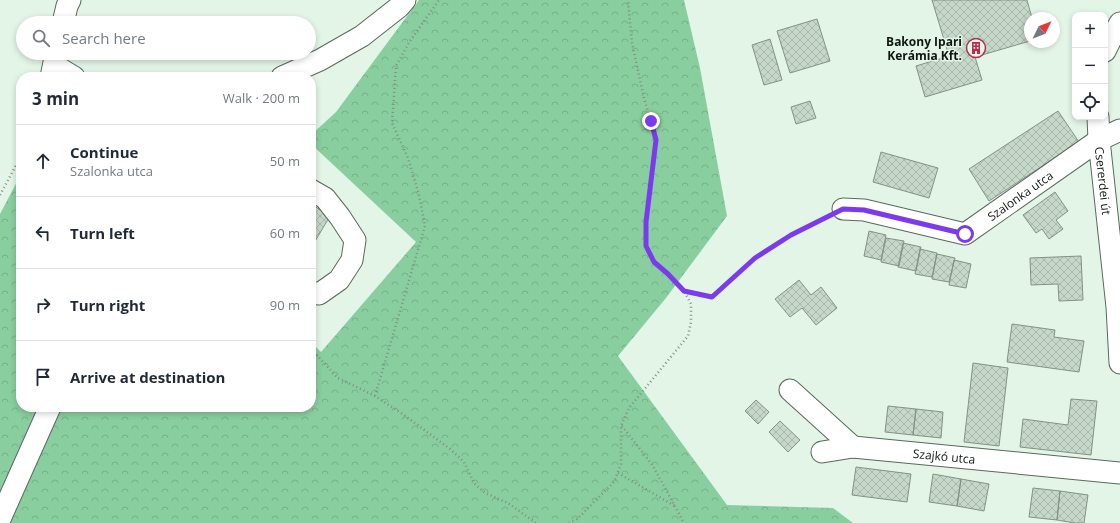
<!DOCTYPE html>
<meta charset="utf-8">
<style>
:root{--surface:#fff;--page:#f2f2f3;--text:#1f2937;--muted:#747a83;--line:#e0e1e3}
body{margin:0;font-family:"Open Sans",sans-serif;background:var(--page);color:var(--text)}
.controls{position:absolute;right:12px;top:12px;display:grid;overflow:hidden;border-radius:8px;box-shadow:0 2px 6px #0003}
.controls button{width:36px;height:36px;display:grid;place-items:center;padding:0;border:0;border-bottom:1px solid var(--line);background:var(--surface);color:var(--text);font:20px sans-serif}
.compass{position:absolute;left:1024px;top:12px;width:36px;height:36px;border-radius:50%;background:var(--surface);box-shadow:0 2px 6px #0003;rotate:47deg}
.stop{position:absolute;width:12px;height:12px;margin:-9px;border:3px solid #7c3aed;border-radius:50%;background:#fff}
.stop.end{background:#7c3aed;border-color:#fff;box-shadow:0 1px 4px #0008}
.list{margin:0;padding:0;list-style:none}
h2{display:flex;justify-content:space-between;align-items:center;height:52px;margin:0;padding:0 16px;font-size:17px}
h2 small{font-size:13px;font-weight:400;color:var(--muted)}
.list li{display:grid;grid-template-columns:26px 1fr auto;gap:12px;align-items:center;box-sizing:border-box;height:72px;padding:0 16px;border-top:1px solid var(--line)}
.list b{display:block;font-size:15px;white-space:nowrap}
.list p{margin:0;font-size:13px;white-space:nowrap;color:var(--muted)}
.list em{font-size:13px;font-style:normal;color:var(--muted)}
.icon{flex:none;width:22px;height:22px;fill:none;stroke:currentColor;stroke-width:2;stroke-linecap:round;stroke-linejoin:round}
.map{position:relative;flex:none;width:1120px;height:523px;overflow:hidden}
.search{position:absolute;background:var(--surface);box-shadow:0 2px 6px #0003;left:16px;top:16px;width:300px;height:44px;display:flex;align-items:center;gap:10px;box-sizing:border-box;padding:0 14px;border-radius:22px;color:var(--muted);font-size:15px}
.panel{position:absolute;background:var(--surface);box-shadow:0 2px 6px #0003;left:16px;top:72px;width:300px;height:340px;border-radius:16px}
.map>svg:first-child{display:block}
.forest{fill:url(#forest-crowns)}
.building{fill:url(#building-cross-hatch);stroke:#829386}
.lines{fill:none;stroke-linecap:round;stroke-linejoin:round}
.minor-casing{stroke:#59695d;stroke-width:23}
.path{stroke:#818e84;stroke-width:2.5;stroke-dasharray:1 3;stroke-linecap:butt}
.minor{stroke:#fff;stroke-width:21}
.route{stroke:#7c3aed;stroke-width:5}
.labels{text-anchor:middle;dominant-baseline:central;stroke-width:3;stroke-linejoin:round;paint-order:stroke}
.poi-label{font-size:12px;font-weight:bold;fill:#101712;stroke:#e2f5e7;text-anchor:end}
.street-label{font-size:12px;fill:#101712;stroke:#e2f5e7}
</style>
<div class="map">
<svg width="1120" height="523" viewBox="0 0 1120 523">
<defs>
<pattern id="forest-crowns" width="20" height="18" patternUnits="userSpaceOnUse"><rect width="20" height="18" fill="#89ce9e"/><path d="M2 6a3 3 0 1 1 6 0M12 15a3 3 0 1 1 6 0" fill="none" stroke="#75b087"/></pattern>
<pattern id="building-cross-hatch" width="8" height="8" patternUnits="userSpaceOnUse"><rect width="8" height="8" fill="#c5d8ca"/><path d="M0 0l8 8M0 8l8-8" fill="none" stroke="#a8b9ac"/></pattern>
</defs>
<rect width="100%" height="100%" fill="#e2f5e7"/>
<path class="forest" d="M 419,0 L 684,0 L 700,68 L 727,216 L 666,298 L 618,356 L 727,505 L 833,508 L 853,523 L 0,523 L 0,214 L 20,176 L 21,177 L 21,407 L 311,407 L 311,342 L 321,352 L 416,242 L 311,144 L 311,135 L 336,112 Z"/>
<path class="building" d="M 932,0 L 1027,0 L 1032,18 L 1030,18 L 1030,41 L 975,57 L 982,80 L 925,97 L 916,66 L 949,56 Z
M 817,19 L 830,61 L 790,73 L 777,31 Z
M 770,39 L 782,80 L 764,85 L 752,45 Z
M 810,101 L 816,118 L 796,124 L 791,107 Z
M 1058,111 L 1079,142 L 989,201 L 969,169 Z
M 881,152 L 938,168 L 929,198 L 873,182 Z
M 1055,192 L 1068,211 L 1056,220 L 1063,229 L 1049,239 L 1042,229 L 1036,233 L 1023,215 Z
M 311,204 L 330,216 L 311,248 Z
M 869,231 L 886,235 L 881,260 L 864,256 Z
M 886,238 L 904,241 L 899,266 L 881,262 Z
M 903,243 L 921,247 L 916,271 L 898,267 Z
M 920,249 L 937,253 L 932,277 L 915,274 Z
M 937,254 L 955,258 L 949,282 L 932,279 Z
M 1081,256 L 1083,300 L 1059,301 L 1058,284 L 1031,285 L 1030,258 Z
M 954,260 L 971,264 L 966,288 L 949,285 Z
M 799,280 L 811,295 L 821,287 L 837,308 L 816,325 L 802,308 L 790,317 L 775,299 Z
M 1012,324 L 1055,330 L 1054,337 L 1084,341 L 1079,372 L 1007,362 Z
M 973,363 L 1008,368 L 999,446 L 964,442 Z
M 1071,399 L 1097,401 L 1091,455 L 1020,447 L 1023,419 L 1068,425 Z
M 756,400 L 769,412 L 758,424 L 745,411 Z
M 888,406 L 916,409 L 913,435 L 885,432 Z
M 916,409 L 943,412 L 941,438 L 913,435 Z
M 780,421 L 800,440 L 788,452 L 769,432 Z
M 856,467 L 911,474 L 907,502 L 852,495 Z
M 933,474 L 961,479 L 957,506 L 929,502 Z
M 961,479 L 989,484 L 984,511 L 957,506 Z
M 1033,488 L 1060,491 L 1057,520 L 1029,517 Z
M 1060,491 L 1088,495 L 1084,523 L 1075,523 L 1057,520 Z"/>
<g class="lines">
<defs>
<g id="minor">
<path d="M 63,23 L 67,6 L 70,0"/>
<path d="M 1105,51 L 1112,37 L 1120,23"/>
<path d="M 54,65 L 74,77"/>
<path d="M 51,77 L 56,53"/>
<path d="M 282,77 L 320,60 L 362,36 L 399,7 L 405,0"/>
<path id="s1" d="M 1098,117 L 1099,140 L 1117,307 L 1120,363"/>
<path d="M 311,190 L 325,198 L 340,217 L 355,240 L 352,260 L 339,280 L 319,294 L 311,292"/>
<path id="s2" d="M 843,209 L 864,210 L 965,234 L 1099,140 L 1120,130"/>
<path d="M 790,390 L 853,447"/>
<path id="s3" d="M 822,452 L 853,447 L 1120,473"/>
<path d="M 0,519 L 50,407"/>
</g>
</defs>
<use href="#minor" class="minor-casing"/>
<path class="path" d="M 0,195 L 21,156
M 685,291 L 713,297 L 755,258 L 791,235 L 827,217
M 311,349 L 338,378 L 375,396 L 404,415 L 450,449 L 464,462 L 474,483 L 485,493 L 508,503 L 536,523
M 375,396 L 425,226 L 419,195 L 408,158 L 392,123 L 396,66 L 410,41 L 439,0
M 622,426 L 653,466 L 684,523
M 618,473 L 675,506
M 569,523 L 577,519 L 614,482 L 621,464 L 621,426 L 629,408 L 688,336 L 691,322 L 691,304 L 684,291 L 668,274 L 654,262 L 647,246 L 646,222 L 656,140 L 644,98 L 632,43 L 628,0"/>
<use href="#minor" class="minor"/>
</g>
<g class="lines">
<path class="route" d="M 651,121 L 656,140 L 646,222 L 646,246 L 654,262 L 668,274 L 684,291 L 712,297 L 755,258 L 791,235 L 843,209 L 864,210 L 965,234"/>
</g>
<defs>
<symbol id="building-ring" viewBox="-11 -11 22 22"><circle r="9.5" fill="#e2f5e7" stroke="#b92950" stroke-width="1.5"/><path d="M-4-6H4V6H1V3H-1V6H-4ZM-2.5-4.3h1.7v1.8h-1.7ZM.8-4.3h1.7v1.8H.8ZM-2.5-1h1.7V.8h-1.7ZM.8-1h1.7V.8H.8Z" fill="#b92950"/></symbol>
</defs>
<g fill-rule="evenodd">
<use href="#building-ring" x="965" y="37" width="22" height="22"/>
</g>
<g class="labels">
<g class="poi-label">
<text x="962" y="41">Bakony Ipari<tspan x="962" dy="14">Kerámia Kft.</tspan></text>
</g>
<g class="street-label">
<text stroke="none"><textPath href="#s1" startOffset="64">Csererdei út</textPath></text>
<text stroke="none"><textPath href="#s2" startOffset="192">Szalonka utca</textPath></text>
<text stroke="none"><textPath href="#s3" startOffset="123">Szajkó utca</textPath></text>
</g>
</g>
</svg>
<div class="controls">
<button>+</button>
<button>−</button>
<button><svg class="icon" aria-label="locate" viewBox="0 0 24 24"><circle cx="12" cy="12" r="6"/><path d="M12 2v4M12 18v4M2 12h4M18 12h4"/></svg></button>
</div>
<svg class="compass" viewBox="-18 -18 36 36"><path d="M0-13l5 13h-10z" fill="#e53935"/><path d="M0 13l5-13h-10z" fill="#747a83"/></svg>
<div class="stop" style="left:965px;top:234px"></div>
<div class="stop end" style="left:651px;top:121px"></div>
<div class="search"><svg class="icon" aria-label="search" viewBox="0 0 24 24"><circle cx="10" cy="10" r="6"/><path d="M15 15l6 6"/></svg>Search here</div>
<section class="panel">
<h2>3 min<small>Walk · 200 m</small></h2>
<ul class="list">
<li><svg class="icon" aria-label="ahead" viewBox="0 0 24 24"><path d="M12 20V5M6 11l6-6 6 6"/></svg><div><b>Continue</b><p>Szalonka utca</p></div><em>50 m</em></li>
<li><svg class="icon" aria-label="left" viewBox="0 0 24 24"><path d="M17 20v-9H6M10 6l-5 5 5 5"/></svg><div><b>Turn left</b></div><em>60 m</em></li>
<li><svg class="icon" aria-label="right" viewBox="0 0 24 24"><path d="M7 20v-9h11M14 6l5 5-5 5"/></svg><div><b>Turn right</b></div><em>90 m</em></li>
<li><svg class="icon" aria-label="arrive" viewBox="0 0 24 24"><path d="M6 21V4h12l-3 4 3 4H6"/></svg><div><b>Arrive at destination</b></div></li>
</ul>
</section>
</div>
